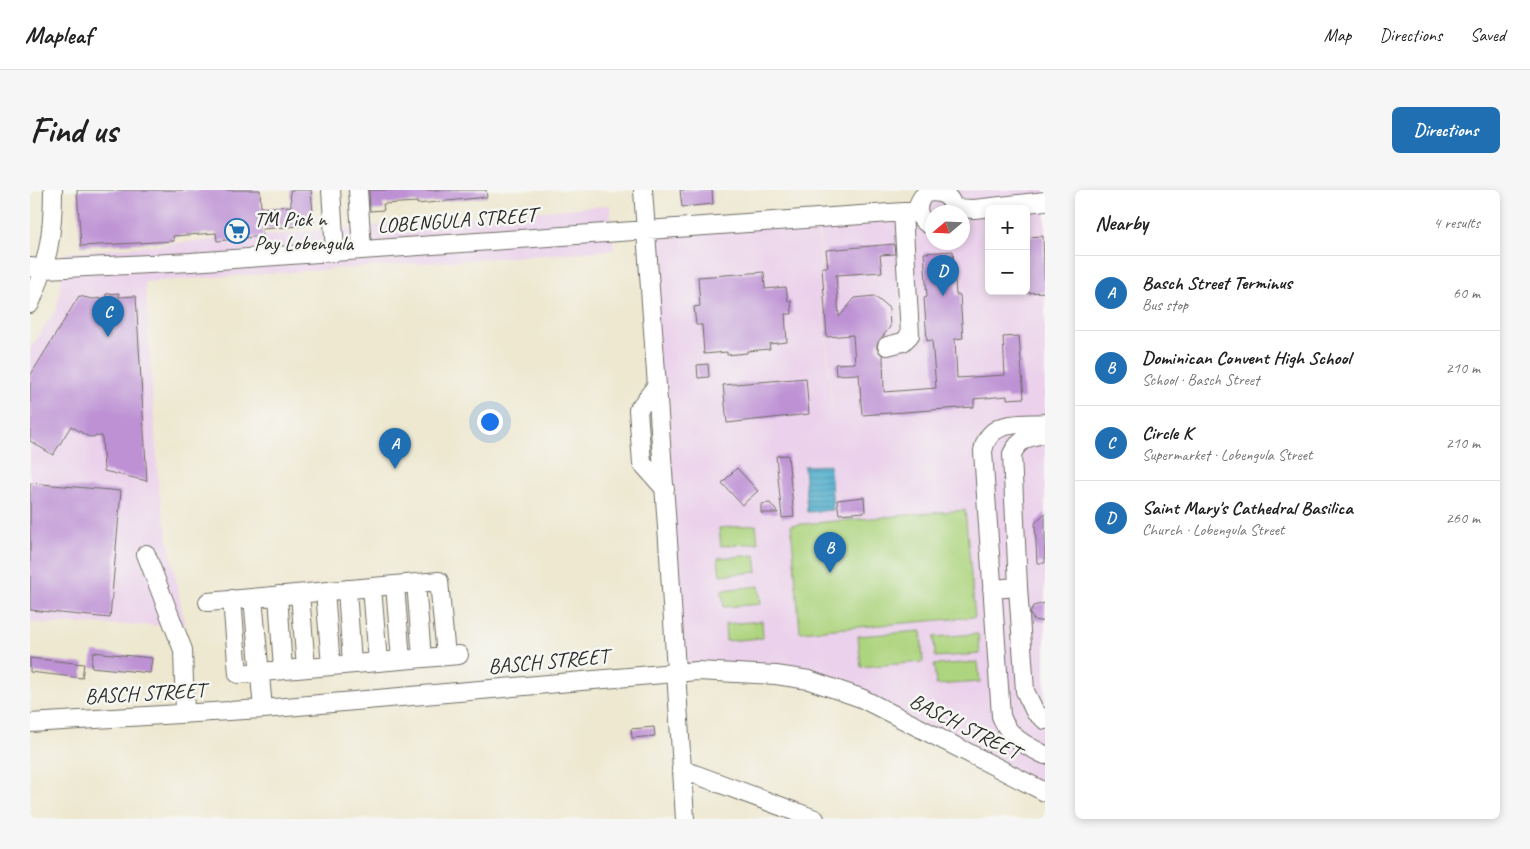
<!DOCTYPE html>
<meta charset="utf-8">
<style>
:root{--surface:#fff;--page:#f6f6f6;--text:#222;--muted:#767676;--line:#e0e0e0;--accent:#1f6fb2}
body{margin:0;font-family:Caveat,sans-serif;background:var(--page);color:var(--text)}
.controls{position:absolute;right:15px;top:15px;display:grid;overflow:hidden;border-radius:8px;box-shadow:0 2px 8px #0003}
.controls button{width:45px;height:45px;display:grid;place-items:center;padding:0;border:0;border-bottom:1px solid var(--line);background:var(--surface);color:var(--text);font:25px sans-serif}
.compass{position:absolute;left:895px;top:15px;width:45px;height:45px;border-radius:50%;background:var(--surface);box-shadow:0 2px 8px #0003;rotate:251deg}
.you{position:absolute;left:459px;top:231px;width:18px;height:18px;margin:-12px;border:4px solid #fff;border-radius:50%;background:#1a73e8;box-shadow:0 0 0 8px #1a73e833}
.badge{display:grid;place-items:center;width:32px;height:32px;border-radius:50%;background:var(--accent);color:#fff;font-size:16px;font-weight:700}
.pin{position:absolute;translate:-50% -41px;filter:drop-shadow(0 1px 2px #0008)}
.pin::after{content:'';position:absolute;top:26px;width:18px;height:15px;background:inherit;clip-path:polygon(0 0,100% 0,50% 100%)}
.list{margin:0;padding:0;list-style:none}
h2{display:flex;justify-content:space-between;align-items:center;height:65px;margin:0;padding:0 20px;font-size:21px}
h2 small{font-size:16px;font-weight:400;color:var(--muted)}
.list li{display:grid;grid-template-columns:32px 1fr auto;gap:15px;align-items:center;box-sizing:border-box;height:75px;padding:0 20px;border-top:1px solid var(--line)}
.list b{display:block;font-size:19px;white-space:nowrap}
.list p{margin:0;font-size:16px;white-space:nowrap;color:var(--muted)}
.list em{font-size:16px;font-style:normal;color:var(--muted)}
.map{position:relative;flex:none;width:1015px;height:629px;overflow:hidden;border-radius:8px}
header{display:flex;align-items:center;gap:30px;box-sizing:border-box;height:70px;padding:0 25px;background:var(--surface);border-bottom:1px solid var(--line)}
header strong{font-size:24px}
nav{display:flex;gap:28px;margin-inline-start:auto;font-size:18px}
.intro{display:flex;align-items:center;justify-content:space-between;box-sizing:border-box;height:120px;padding:0 30px}
h1{margin:0;font-size:35px}
.button{padding:12px 22px;border-radius:8px;background:var(--accent);color:#fff;font-size:18px;font-weight:700}
main{display:flex;gap:30px;padding:0 30px}
aside{flex:1;background:var(--surface);border-radius:8px;box-shadow:0 2px 8px #0003}
.map>svg:first-child{display:block}
.built{fill:#ebd1eb;fill-rule:evenodd}
.pitch{fill:#add47e;stroke:#6c8054}
.water{fill:url(#water-rules);stroke:#3c6c7c}
.building{fill:#bd91d4}
.lines{fill:none;stroke-linecap:round;stroke-linejoin:round}
.minor-casing{stroke:#6f6d65;stroke-width:20}
.minor{stroke:#fff;stroke-width:18}
.labels{text-anchor:middle;dominant-baseline:central;stroke-width:5;stroke-linejoin:round;paint-order:stroke}
.poi-label{font-size:21px;fill:#2b2b2b;stroke:#f6f6f2;text-anchor:start}
.street-label{font-size:21px;fill:#2b2b2b;stroke:#f6f6f2}
</style>
<header>
<strong>Mapleaf</strong>
<nav><a>Map</a><a>Directions</a><a>Saved</a></nav>
</header>
<div class="intro"><h1>Find us</h1><a class="button">Directions</a></div>
<main>
<div class="map">
<svg width="1015" height="629" viewBox="0 0 1015 629">
<defs>
<pattern id="water-rules" width="6" height="5" patternUnits="userSpaceOnUse" patternTransform="scale(1.25)"><rect width="6" height="5" fill="#4eadcc"/><path d="M0 2.5h6" fill="none" stroke="#418da6"/></pattern>
</defs>
<rect width="100%" height="100%" fill="#f6f6f2"/>
<filter id="ink" filterUnits="userSpaceOnUse"><feTurbulence type="fractalNoise" baseFrequency=".02" numOctaves="2"/><feDisplacementMap in="SourceGraphic" scale="10" xChannelSelector="R" yChannelSelector="G"/><feConvolveMatrix kernelMatrix="1 2 1 2 8 2 1 2 1" color-interpolation-filters="sRGB"/></filter>
<filter id="wash" filterUnits="userSpaceOnUse"><feTurbulence type="fractalNoise" baseFrequency=".0096" numOctaves="4" result="noise"/><feDisplacementMap in="SourceGraphic" scale="20" xChannelSelector="R" yChannelSelector="G"/><feGaussianBlur stdDeviation="1.12" result="paint"/><feColorMatrix in="noise" values="0 0 0 0 0 0 0 0 0 0 0 0 0 0 0 0 0 1.4 0 .05"/><feComposite in="paint" operator="in"/></filter>
<g filter="url(#wash)">
<rect width="100%" height="100%" fill="#eee8d0"/>
<path class="built" d="M 904,0 L 1015,0 L 1015,600 L 972,578 L 953,288 L 862,228 L 952,288 L 970,577 L 831,506 L 650,478 L 618,42 L 787,31 L 801,219 L 806,219 L 802,219 L 788,29 L 890,22 ZM 959,19 L 996,19 L 996,101 L 959,101 ZM 902,22 L 932,22 L 932,52 L 902,52 Z
M 580,15 L 584,60 L 115,92 L 129,302 L 155,436 L 0,433 L 0,159 L 27,118 L 35,63 Z"/>
<path class="pitch" d="M 935,320 L 945,427 L 770,442 L 761,335 Z
M 726,335 L 728,353 L 691,356 L 689,338 Z
M 725,365 L 727,382 L 690,385 L 688,368 Z
M 729,396 L 731,414 L 694,417 L 692,400 Z
M 732,431 L 733,448 L 696,451 L 695,434 Z
M 891,441 L 893,472 L 831,477 L 828,446 Z
M 948,444 L 950,464 L 905,467 L 904,447 Z
M 948,472 L 950,492 L 906,495 L 904,475 Z"/>
<path class="water" d="M 800,275 L 803,320 L 777,322 L 774,276 Z"/>
<g id="blocks">
<path class="building" d="M 47,0 L 230,0 L 231,18 L 261,16 L 260,0 L 281,0 L 284,35 L 232,39 L 233,46 L 187,51 L 186,43 L 143,46 L 144,51 L 51,56 Z
M 339,0 L 456,0 L 457,7 L 387,14 L 387,12 L 353,14 L 354,20 L 340,21 Z
M 650,0 L 682,0 L 683,14 L 652,17 Z
M 1013,46 L 1015,102 L 996,103 L 996,47 Z
M 864,54 L 865,64 L 850,65 L 852,82 L 806,85 L 809,127 L 825,108 L 844,106 L 859,118 L 860,137 L 847,154 L 847,159 L 853,166 L 854,202 L 906,198 L 902,150 L 897,151 L 894,108 L 897,107 L 894,63 L 923,61 L 926,105 L 930,105 L 933,148 L 925,149 L 927,188 L 975,185 L 973,147 L 989,146 L 994,208 L 977,209 L 977,206 L 944,209 L 944,217 L 832,225 L 829,184 L 806,185 L 805,174 L 825,173 L 823,145 L 797,147 L 792,77 L 798,77 L 796,60 Z
M 734,82 L 735,99 L 756,97 L 758,111 L 761,111 L 762,124 L 755,124 L 757,152 L 739,154 L 740,159 L 717,161 L 717,163 L 697,165 L 697,162 L 674,164 L 672,135 L 666,135 L 664,117 L 670,116 L 668,87 Z
M 89,103 L 89,107 L 106,106 L 117,291 L 74,281 L 72,246 L 59,247 L 41,236 L 23,265 L 0,251 L 0,186 L 49,106 L 62,109 L 76,108 L 76,104 Z
M 678,174 L 679,187 L 668,188 L 667,175 Z
M 776,188 L 779,224 L 697,233 L 693,195 Z
M 758,265 L 764,327 L 752,328 L 746,266 Z
M 707,278 L 728,301 L 712,315 L 692,293 Z
M 0,293 L 91,301 L 80,428 L 0,420 Z
M 834,307 L 835,322 L 809,324 L 807,310 Z
M 740,313 L 748,323 L 731,323 L 731,314 Z
M 1015,323 L 1015,373 L 1007,373 L 1005,333 Z
M 1015,413 L 1015,432 L 1004,430 L 1000,424 L 1003,416 Z
M 63,462 L 122,468 L 120,483 L 61,477 Z
M 0,468 L 54,474 L 52,488 L 0,482 Z
M 624,537 L 625,546 L 602,548 L 601,539 Z"/>
</g>
</g>
<g filter="url(#ink)">
<use href="#blocks" fill-opacity="0" stroke="#6f6d65" stroke-width="1"/>
<g class="lines">
<defs>
<path id="minor" d="M 301,0 L 305,61
M 328,0 L 332,59
M 613,0 L 639,365 L 655,629
M 923,18 L 944,19 L 1015,11
M 902,36 C 887,30 883,15 896,3 C 910,0 925,6 922,22
M 0,77 L 15,79 L 161,72 L 888,21
M 0,114 C 18,71 23,46 23,0
M 857,156 L 873,152 L 880,145 L 873,22
M 627,195 L 608,220 L 612,273 L 635,299
M 1015,233 C 989,235 959,229 953,261 L 971,526 C 979,548 995,555 1015,565
M 116,364 L 153,460 L 155,524
M 386,393 L 392,468
M 365,395 L 371,470
M 342,397 L 348,472
M 988,397 L 995,501 L 1005,522 L 1015,530
M 317,399 L 322,474
M 962,399 L 988,397 L 982,264 C 989,249 1000,246 1015,244
M 295,401 L 301,476
M 270,404 L 276,478
M 248,405 L 253,480
M 223,408 L 233,519
M 202,409 L 208,484 L 429,465
M 178,412 L 409,391 L 416,466
M 0,533 L 233,519 L 667,481 L 746,485 L 779,490 L 831,508 L 1015,602
M 651,579 L 785,629"/>
</defs>
<use href="#minor" class="minor-casing"/>
<use href="#minor" class="minor"/>
</g>
</g>
<defs>
<symbol id="supermarket-ring" viewBox="-11 -11 22 22"><circle r="9.5" fill="#f6f6f2" stroke="#1f6fb2" stroke-width="1.5"/><path d="M-6-5.5h2.5l.6 2H6L4.5 2H-2.5L-4.4-4H-6ZM-1.5 3.2a1.3 1.3 0 1 0 .1 0ZM3 3.2a1.3 1.3 0 1 0 .1 0Z" fill="#1f6fb2"/></symbol>
</defs>
<g fill-rule="evenodd">
<use href="#supermarket-ring" x="193" y="27" width="28" height="28"/>
</g>
<g class="labels">
<g class="poi-label">
<text x="224" y="29">TM Pick n<tspan x="224" dy="24">Pay Lobengula</tspan></text>
</g>
<g class="street-label">
<text transform="translate(427 30) rotate(-4)">LOBENGULA STREET</text>
<text transform="translate(518 471) rotate(-5)">BASCH STREET</text>
<text transform="translate(115 503) rotate(-3)">BASCH STREET</text>
<text transform="translate(935 536) rotate(27)">BASCH STREET</text>
</g>
</g>
</svg>
<div class="controls">
<button>+</button>
<button>−</button>
</div>
<svg class="compass" viewBox="-18 -18 36 36"><path d="M0-13l5 13h-10z" fill="#e53935"/><path d="M0 13l5-13h-10z" fill="#767676"/></svg>
<div class="you"></div>
<div class="pin badge" style="left:365px;top:279px">A</div>
<div class="pin badge" style="left:800px;top:383px">B</div>
<div class="pin badge" style="left:78px;top:147px">C</div>
<div class="pin badge" style="left:913px;top:106px">D</div>
</div>
<aside>
<h2>Nearby<small>4 results</small></h2>
<ul class="list">
<li><span class="badge">A</span><div><b>Basch Street Terminus</b><p>Bus stop</p></div><em>60 m</em></li>
<li><span class="badge">B</span><div><b>Dominican Convent High School</b><p>School · Basch Street</p></div><em>210 m</em></li>
<li><span class="badge">C</span><div><b>Circle K</b><p>Supermarket · Lobengula Street</p></div><em>210 m</em></li>
<li><span class="badge">D</span><div><b>Saint Mary's Cathedral Basilica</b><p>Church · Lobengula Street</p></div><em>260 m</em></li>
</ul>
</aside>
</main>
